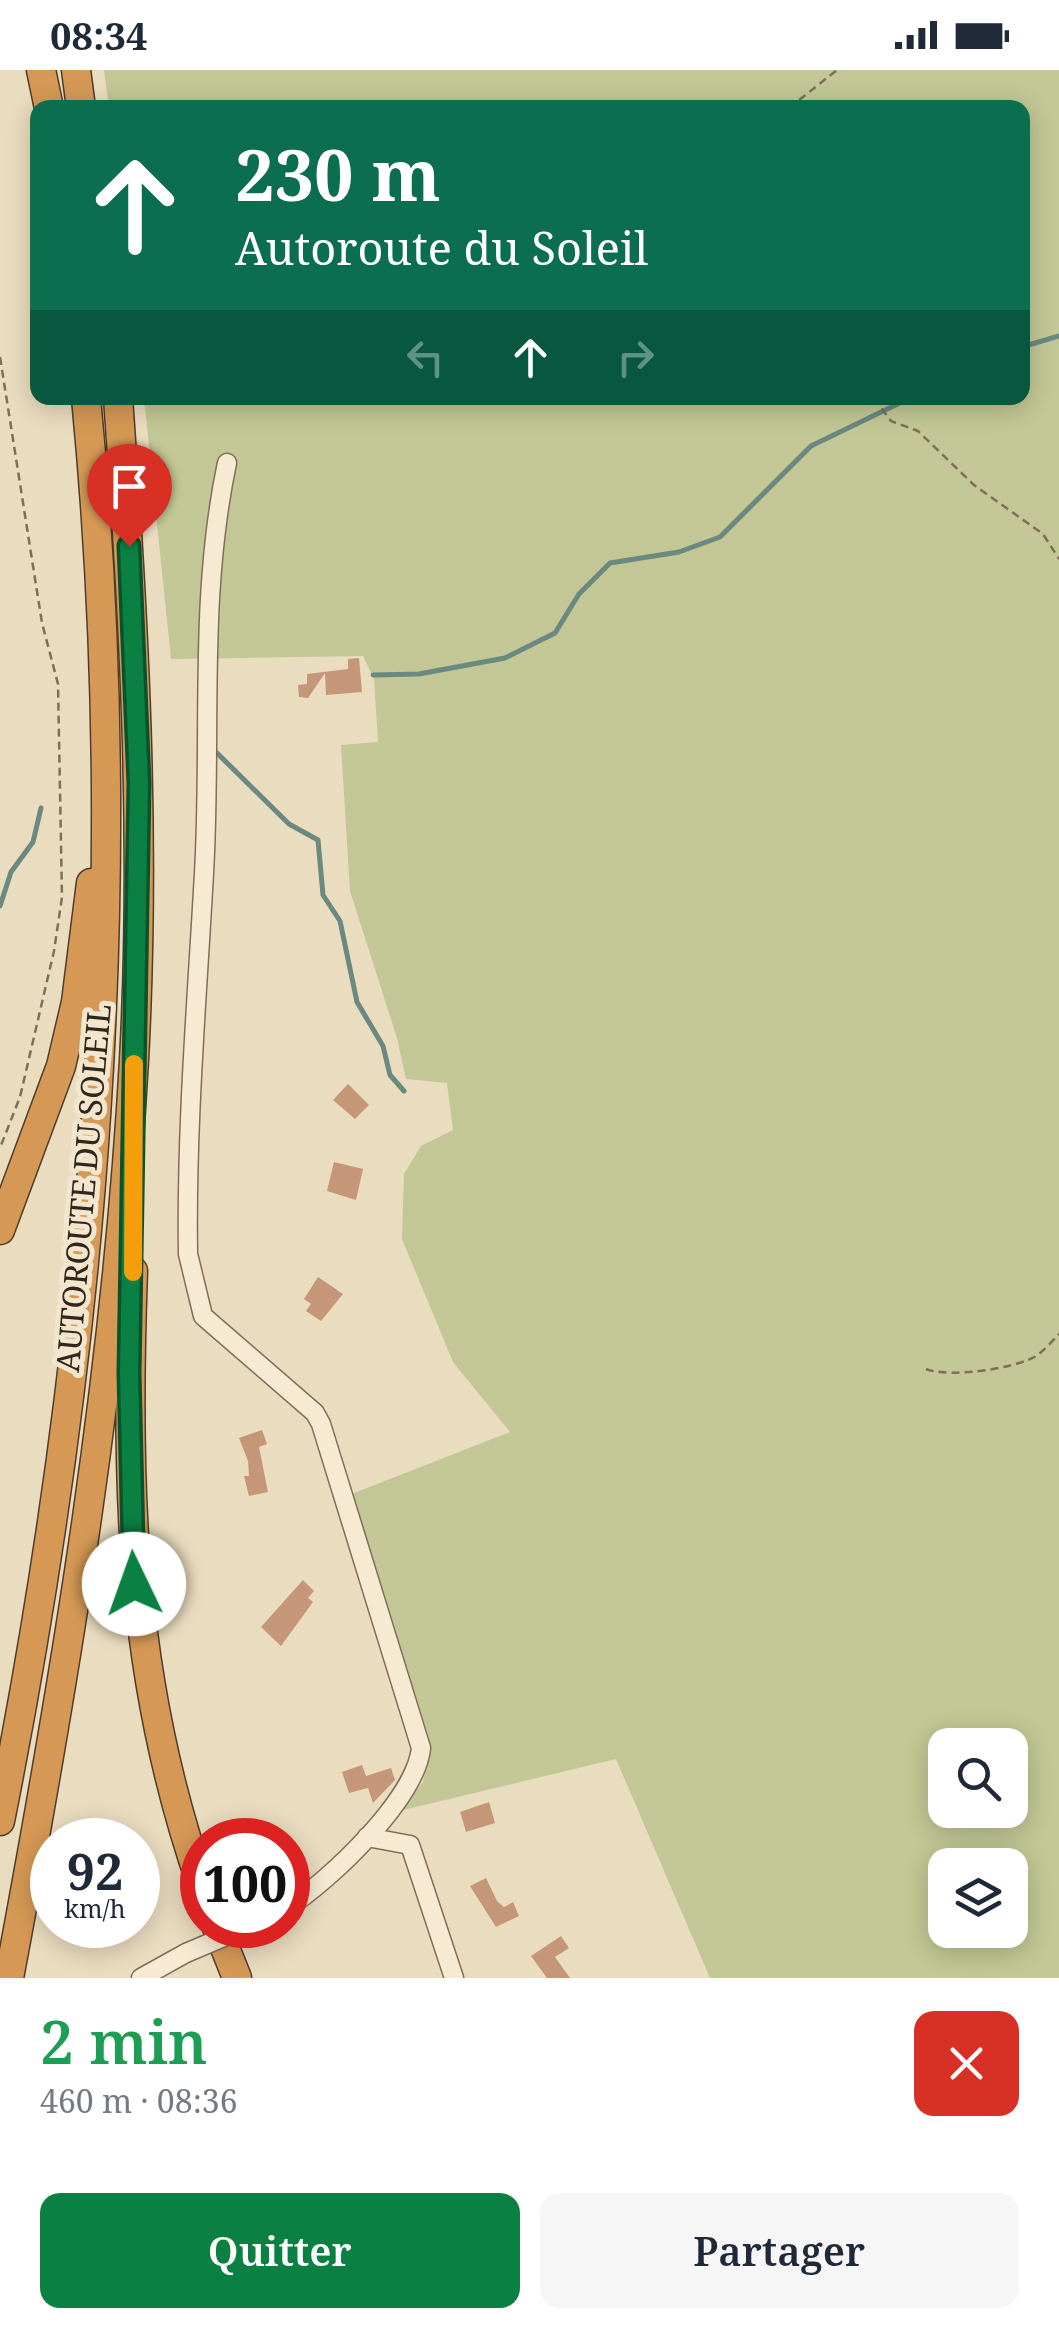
<!DOCTYPE html>
<html lang="fr">
<meta charset="utf-8">
<style>
:root{--surface:#fff;--page:#f6f6f7;--text:#1f2937;--muted:#747a83;--accent:#0b8043}
body{margin:0;font-family:"Noto Serif",serif;background:var(--page);color:var(--text);height:100vh;display:flex;flex-direction:column;font-size:38px;white-space:nowrap}
*{box-sizing:border-box;margin:0}
p{font-size:32px;color:var(--muted)}
.icon{flex:none;width:55px;height:55px;fill:none;stroke:currentColor;stroke-width:2;stroke-linecap:round;stroke-linejoin:round}
.map{position:relative;height:1908px;overflow:hidden}
.panel{display:flex;flex-direction:column;background:var(--surface);flex:1}
.panel>*{flex:none}
.guide{position:absolute;left:30px;top:30px;width:1000px;height:305px;border-radius:20px;box-shadow:0 5px 25px #0003;background:#0b6e4f;color:#fff;overflow:hidden}
.buttons{position:absolute;left:928px;top:1658px;display:grid;gap:20px}
.buttons a{display:grid;place-items:center;width:100px;height:100px;border-radius:20px;background:var(--surface);box-shadow:0 5px 25px #0003;font-size:50px}
.speed{position:absolute;left:30px;top:1748px;display:flex;gap:20px;font-size:50px;font-weight:700;text-align:center}
.speed>*{display:grid;place-content:center;width:130px;height:130px;border-radius:50%;background:var(--surface);box-shadow:0 5px 25px #0003;line-height:1}
.speed small{font-size:25px;font-weight:400}
.speed .limit{border:15px solid #d22;background:#fff;color:#111}
.pin{position:absolute;display:grid;place-items:center;width:85px;height:85px;color:#fff;margin:-102px -42px;border-radius:50% 50% 50% 0;rotate:-45deg;box-shadow:0 0 10px #0007}
.pin .icon{rotate:45deg}
.me{position:absolute;width:110px;margin:-55px;rotate:357deg;stroke-linejoin:round;filter:drop-shadow(0 0 8px #0008)}
.turn{display:flex;align-items:center;gap:35px;height:210px;padding:0 40px;font-size:45px}
.turn .icon{width:130px;height:130px;stroke-width:2.5}
.turn b{display:block;font-size:70px;line-height:85px}
.lanes{display:flex;align-items:center;height:95px;padding:0 40px;background:#0003;justify-content:center;gap:50px;direction:ltr}
.lanes .off{opacity:.35}
.round{display:grid;place-items:center;flex:none;width:105px;height:105px;border-radius:20px;background:var(--page)}
.overview{display:flex;align-items:center;justify-content:space-between;height:170px;padding:0 40px}
h1{font-size:60px;font-weight:600;line-height:75px;color:#1e9e55}
.action{display:flex;gap:20px;margin-top:auto;padding:20px 40px}
.action a{flex:1;height:115px;border-radius:20px;background:var(--accent);color:#fff;font-size:40px;font-weight:600;line-height:115px;text-align:center}
.action a+a{background:var(--page);color:var(--text)}
.status{display:flex;justify-content:space-between;align-items:center;height:70px;padding:0 50px;background:var(--surface);direction:ltr}
.status svg{height:28px;fill:currentColor}
.map>svg:first-child{display:block}
</style>
<div class="status"><b>08:34</b><svg viewBox="0 0 49 12"><path d="M0 12V9h3v3zM5 12V6h3v6zM10 12V3h3v9zM15 12V0h3v12zM26 1h20v11H26zM47 4h2v5h-2z"/></svg></div>
<div class="map">
<svg width="1059" height="1908" viewBox="0 0 1059 1908">
<rect width="100%" height="100%" fill="#eadcbf"/>
<!-- green -->
<path fill="#c2c795" fill-rule="evenodd" d="M104 0H1059V1908H710L616 1689 399 1741 423 1712 429 1668 349 1425 510 1362 453 1292 402 1169 404 1104 421 1076 453 1060 447 1013 406 1009 397 968 350 821 341 675 378 672 374 609 363 586 171 589 144 328H1022V38H109ZM945 1675H1010V1740H945ZM945 1795H1010V1860H945Z"/>
<g fill="none" stroke-linecap="round" stroke-linejoin="round">
<!-- stream -->
<g stroke="#6a8981" stroke-width="5">
<path d="M1022 277 1059 266"/>
<path d="M373 605 419 604 505 588 555 563 579 524 610 493 679 482 720 467 811 376 910 328"/>
<path d="M217 683 289 754 318 770 323 825 340 851 357 932 383 976 390 1005 404 1021"/>
<path d="M0 836 11 802 33 772 41 738"/>
</g>
</g>
<!-- building -->
<g fill="#c69678">
<path d="M359 588 362 622 326 625 325 603 308 628 299 627 298 615 307 614V604L348 599V589Z"/>
<path d="M348 1014 369 1035 355 1049 333 1030Z"/>
<path d="M334 1092 363 1099 356 1130 327 1121Z"/>
<path d="M318 1207 343 1224 321 1251 306 1241 311 1234 304 1229Z"/>
<path d="M262 1360 267 1374 259 1377 268 1422 249 1426 244 1406H249L248 1391 239 1368Z"/>
<path d="M303 1510 314 1521 308 1528 313 1532 281 1576 261 1557Z"/>
<path d="M362 1695 366 1706 391 1698 395 1710 373 1733 368 1718 349 1723 342 1702Z"/>
<path d="M489 1732 495 1753 466 1762 460 1742Z"/>
<path d="M486 1808 497 1831 504 1837 513 1832 519 1846 496 1857 470 1816Z"/>
<path d="M561 1866 569 1878 555 1887 570 1908H547L531 1886Z"/>
</g>
<g fill="none" stroke-linecap="round" stroke-linejoin="round">
<defs>
<g id="minor">
<path d="M227 393C198 530 212 665 204 803 197 930 186 1057 188 1184L203 1246 315 1343 321 1354 421 1678C416 1729 329 1811 288 1837"/>
<path d="M367 1767 410 1775 454 1908"/>
<path d="M141 1908 186 1883"/>
</g>
<g id="highway">
<path d="M41 0 49 38"/>
<path d="M76 0 81 38"/>
<path d="M0 1160 61 996 76 932 91 813"/>
<path d="M133 1201C125 1416 130 1611 202 1816"/>
<path d="M0 1751C95 1274 133 813 86 328"/>
<path d="M216 1855 237 1908"/>
<path d="M9 1908C66 1604 117 1299 134 990 146 769 134 548 118 328"/>
</g>
</defs>
<!-- minor casing -->
<use href="#minor" stroke="#816e59" stroke-width="21"/>
<!-- highway casing -->
<use href="#highway" stroke="#4f3c2d" stroke-width="31"/>
<!-- path -->
<g stroke="#816e59" stroke-width="2.5" stroke-dasharray="8 5" stroke-linecap="butt">
<path d="M789 38 837 0"/>
<path d="M0 287 42 553 58 614 62 827 54 881 20 1027 0 1078"/>
<path d="M874 328 891 351 918 361 974 415 1043 464 1059 489"/>
<path d="M926 1299C948 1308 1015 1299 1036 1286 1044 1281 1052 1271 1059 1264"/>
</g>
<!-- minor -->
<use href="#minor" stroke="#f6ead2" stroke-width="18"/>
<!-- highway -->
<use href="#highway" stroke="#d59955" stroke-width="28"/>
<defs>
<path id="minor-bridge" d="M186 1883 252 1855"/>
</defs>
<!-- minor-bridge casing -->
<use href="#minor-bridge" stroke="#816e59" stroke-width="21" stroke-linecap="butt"/>
<!-- minor-bridge -->
<use href="#minor-bridge" stroke="#f6ead2" stroke-width="18"/>
</g>
<g fill="none" stroke-linecap="round" stroke-linejoin="round">
<defs>
<path id="route" d="M129 476 139 713 129 1303 134 1514"/>
</defs>
<!-- route casing -->
<use href="#route" stroke="#07532c" stroke-width="25"/>
<!-- route -->
<use href="#route" stroke="#0b8043" stroke-width="18"/>
<!-- slow -->
<path stroke="#f59e0b" stroke-width="18" d="M133 1202 134 994"/>
</g>
<g text-anchor="middle" stroke-width="10" stroke-linejoin="round" paint-order="stroke">
<!-- street labels -->
<g font-size="32" fill="#32261c" stroke="#f2e7ce">
<text transform="translate(84 1118) rotate(-85)" y="11">AUTOROUTE DU SOLEIL</text>
</g>
</g>
</svg>
<div class="buttons">
<a><svg class="icon" aria-label="search" viewBox="0 0 24 24"><circle cx="10" cy="10" r="6"/><path d="M15 15l6 6"/></svg></a>
<a><svg class="icon" aria-label="layers" viewBox="0 0 24 24"><path d="M12 4l9 5-9 5-9-5zM3 14l9 5 9-5"/></svg></a>
</div>
<div class="speed"><div>92<small>km/h</small></div><div class="limit">100</div></div>
<div class="pin" style="left:129px;top:476px;background:#d93025"><svg class="icon" aria-label="arrive" viewBox="0 0 24 24"><path d="M6 21V4h12l-3 4 3 4H6"/></svg></div>
<svg class="me" style="left:134px;top:1514px" viewBox="-20 -20 40 40"><circle r="19" fill="#fff"/><path d="M0-13L10 11 0 6-10 11z" fill="#0b8043"/></svg>
<div class="guide">
<div class="turn"><svg class="icon" aria-label="ahead" viewBox="0 0 24 24"><path d="M12 20V5M6 11l6-6 6 6"/></svg><div><b>230 m</b>Autoroute du Soleil</div></div>
<div class="lanes"><svg class="icon off" aria-label="left" viewBox="0 0 24 24"><path d="M17 20v-9H6M10 6l-5 5 5 5"/></svg><svg class="icon" aria-label="ahead" viewBox="0 0 24 24"><path d="M12 20V5M6 11l6-6 6 6"/></svg><svg class="icon off" aria-label="right" viewBox="0 0 24 24"><path d="M7 20v-9h11M14 6l5 5-5 5"/></svg></div>
</div>
</div>
<section class="panel">
<div class="overview"><div><h1>2 min</h1><p>460 m · 08:36</p></div><a class="round" style="background:#d93025;color:#fff"><svg class="icon" aria-label="close" viewBox="0 0 24 24"><path d="M6 6l12 12M18 6L6 18"/></svg></a></div>
<div class="action"><a>Quitter</a><a>Partager</a></div>
</section>
